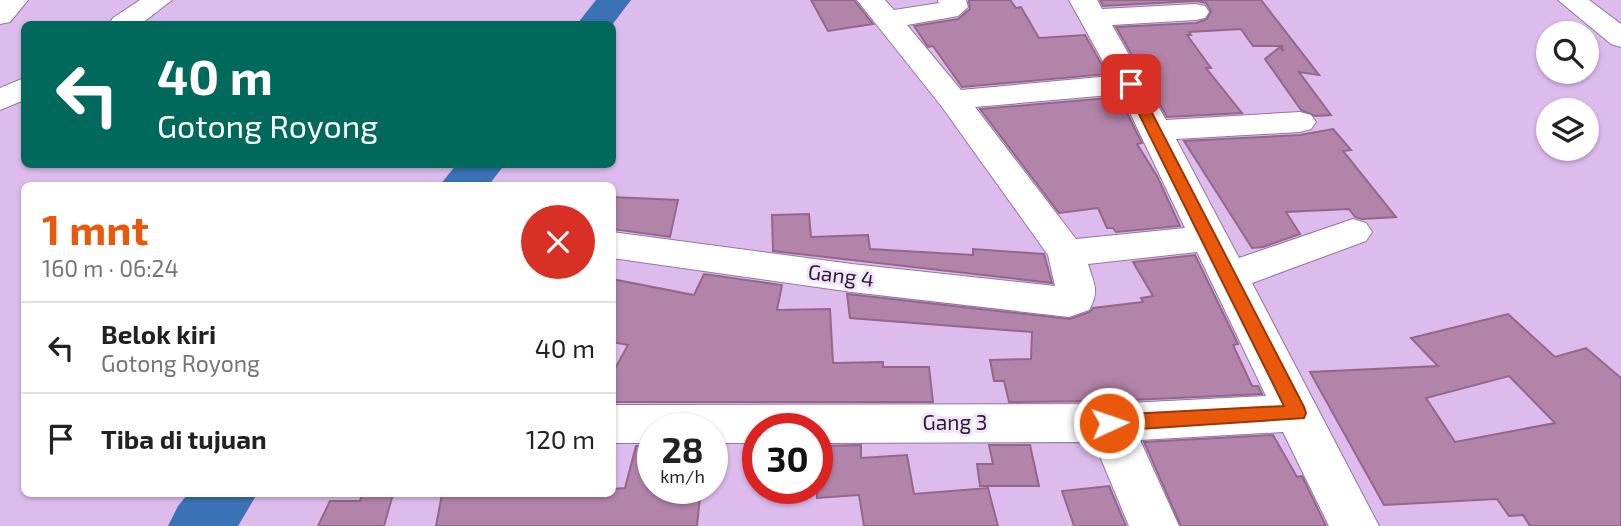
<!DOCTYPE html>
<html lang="id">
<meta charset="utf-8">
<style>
:root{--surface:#fff;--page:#f6f6f6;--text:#222;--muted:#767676;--line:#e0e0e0;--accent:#ea580c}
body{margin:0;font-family:"Exo 2",sans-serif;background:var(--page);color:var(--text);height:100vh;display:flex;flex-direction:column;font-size:26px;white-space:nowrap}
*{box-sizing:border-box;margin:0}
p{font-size:23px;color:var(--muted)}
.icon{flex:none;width:38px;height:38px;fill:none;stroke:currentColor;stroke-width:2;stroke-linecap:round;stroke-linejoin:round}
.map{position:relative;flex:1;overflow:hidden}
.panel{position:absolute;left:21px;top:182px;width:595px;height:315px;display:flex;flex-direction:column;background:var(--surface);border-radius:10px;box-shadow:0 2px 5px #0004}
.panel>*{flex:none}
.hud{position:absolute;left:21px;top:21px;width:595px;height:147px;border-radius:10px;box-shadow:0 2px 5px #0004;background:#00695c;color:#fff;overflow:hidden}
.fabs{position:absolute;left:1536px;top:21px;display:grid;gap:14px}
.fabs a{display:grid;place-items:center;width:63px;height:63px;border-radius:50%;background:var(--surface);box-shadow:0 2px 5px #0004;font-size:35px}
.speed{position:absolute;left:637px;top:413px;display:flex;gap:14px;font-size:35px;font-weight:700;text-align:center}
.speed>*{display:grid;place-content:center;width:91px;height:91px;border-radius:50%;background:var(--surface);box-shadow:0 2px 5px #0004;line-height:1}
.speed small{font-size:18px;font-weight:400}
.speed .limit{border:10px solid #d22;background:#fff;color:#111}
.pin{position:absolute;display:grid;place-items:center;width:60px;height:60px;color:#fff;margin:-30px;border-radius:14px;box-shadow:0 4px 10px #0006}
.me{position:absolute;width:77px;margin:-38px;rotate:87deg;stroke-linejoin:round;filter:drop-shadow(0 0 5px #0008)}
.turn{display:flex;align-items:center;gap:24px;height:147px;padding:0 21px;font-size:32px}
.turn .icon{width:91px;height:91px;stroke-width:2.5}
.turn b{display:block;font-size:49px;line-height:60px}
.round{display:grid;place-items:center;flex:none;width:74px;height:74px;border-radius:37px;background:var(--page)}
.summary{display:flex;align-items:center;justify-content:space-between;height:119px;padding:0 21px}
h1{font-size:42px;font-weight:700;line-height:52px;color:var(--accent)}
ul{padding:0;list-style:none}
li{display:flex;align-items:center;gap:21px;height:91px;padding:0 21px;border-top:2px solid var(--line)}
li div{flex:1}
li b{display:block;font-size:26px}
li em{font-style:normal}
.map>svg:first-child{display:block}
</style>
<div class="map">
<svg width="1621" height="526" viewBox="0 0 1621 526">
<rect width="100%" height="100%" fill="#ddbced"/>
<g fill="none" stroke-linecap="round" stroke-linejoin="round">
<!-- river -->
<g fill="#3a72b5" fill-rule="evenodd">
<path d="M596 0H631L612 25 577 24Z"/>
<path d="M457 164H505L488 186H439Z"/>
<path d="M188 494H257L238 526H168L178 506Z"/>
</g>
</g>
<!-- building -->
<g fill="#b384a9" stroke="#94668a" stroke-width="2" fill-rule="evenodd">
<path d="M811 0H854L873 24 828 31Z"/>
<path d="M969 0H1010L1016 8 1021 7 1039 38 1085 35 1107 74 962 87 933 46 928 47 914 26 958 19 970 9Z"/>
<path d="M1100 0H1261L1319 75 1299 72 1331 115 1315 116 1301 110 1265 59 1280 47 1283 51 1282 46H1253L1241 29 1189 32 1191 35H1187L1211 68H1206L1242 113 1167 117 1116 27 1196 23 1207 19 1211 11 1206 3 1196 1 1103 6Z"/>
<path d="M1119 97 1142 143 1137 144 1157 176 1180 226 1116 232 1113 228H1107L1098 208 1059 213 980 109Z"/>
<path d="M1333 129 1351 150 1343 151 1396 217 1362 219 1355 217 1349 209 1286 212 1300 234 1263 247 1252 248 1184 141 1300 135Z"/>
<path d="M612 197 678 200 670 237 612 229Z"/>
<path d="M809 214 811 237 868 235 870 249 973 255V249L1044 254 1052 283 773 251 772 215Z"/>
<path d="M1195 255 1238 344 1233 345 1252 386H1258L1262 394 1109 401 1009 402 1004 381H994L990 360 1031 359 1032 332 850 318 847 294 1070 319 1090 312 1093 308 1143 302 1141 298 1153 296 1133 262Z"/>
<path d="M704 274 782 285 777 310 830 309 833 363 883 362V367H929L933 402H612V374L628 345 612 342V279L694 295Z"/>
<path d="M1508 314 1555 357 1586 348 1621 378V526H1530L1523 515 1509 516 1497 499 1384 505 1310 372 1438 366 1411 338ZM1509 376 1555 423 1455 442 1426 398Z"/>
<path d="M1273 435 1297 477 1302 476 1326 526H1181L1144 442Z"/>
<path d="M861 445V458L907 455 914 494 988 488 998 526H864L859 495 817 498V446Z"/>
<path d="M989 445H1030L1039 486H980L977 464H993Z"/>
<path d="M636 446H653V488H701L697 526H436L442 494H612V489L625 488Z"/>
<path d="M1109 486 1126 526H1074L1062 491Z"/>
<path d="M362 494H393L384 526H318L330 501H360Z"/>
</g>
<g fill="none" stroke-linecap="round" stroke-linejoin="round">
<defs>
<g id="minor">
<path d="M0 0H28L10 22 0 24Z"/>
<path d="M140 0H172L141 24H109L113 18Z"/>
<path d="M857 0H885L894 10 939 3 938 0H966L968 7 958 16 907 25 961 90 1111 76 1069 0H1097L1102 9 1195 4 1205 6 1209 12 1205 18 1195 20 1112 25 1166 120 1300 112 1311 115 1316 122 1311 129 1300 132 1176 139 1239 258 1353 219 1366 223 1372 232 1366 241 1252 283 1379 526H1329L1283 432 1140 440 1179 526H1129L1094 442 817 443V429H758V443H712V429H653V443H612V405L1109 404 1266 396 1197 252 1088 264C1094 284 1100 291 1089 310L1069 317 852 292 612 258V232L852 264 1055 286 1048 255 942 107ZM1121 94 1185 228 1076 239 975 107Z"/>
<path d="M1558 0H1589L1621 24V47L1611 44Z"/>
<path d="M24 78V100L0 110V88Z"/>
</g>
</defs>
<!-- minor casing -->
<use href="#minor" stroke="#9475a3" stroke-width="2"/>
<!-- minor -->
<use href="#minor" fill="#fff" fill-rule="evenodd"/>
</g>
<!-- route -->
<path fill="#ea580c" stroke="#983908" stroke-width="2" d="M1131 80 1137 84 1304 407 1306 413 1304 418 1109 431 1102 428 1099 423 1102 417 1109 415 1284 406 1124 84Z"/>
<g text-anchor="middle" stroke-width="6" stroke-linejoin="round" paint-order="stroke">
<!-- street labels -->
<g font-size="21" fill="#2b1e31" stroke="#f5e4fd">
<text transform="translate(841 276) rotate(7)" y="7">Gang 4</text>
<text x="955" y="430">Gang 3</text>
</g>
</g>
</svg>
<div class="fabs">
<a><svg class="icon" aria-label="search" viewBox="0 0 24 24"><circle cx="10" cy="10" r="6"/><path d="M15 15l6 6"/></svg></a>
<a><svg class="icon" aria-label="layers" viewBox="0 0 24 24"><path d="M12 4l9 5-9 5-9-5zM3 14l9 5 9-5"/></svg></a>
</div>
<div class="speed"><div>28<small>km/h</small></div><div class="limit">30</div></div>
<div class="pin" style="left:1131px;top:84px;background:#d93025"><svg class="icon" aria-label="arrive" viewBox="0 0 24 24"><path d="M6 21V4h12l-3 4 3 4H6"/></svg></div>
<svg class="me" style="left:1109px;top:423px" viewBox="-20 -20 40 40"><circle r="17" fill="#ea580c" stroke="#fff" stroke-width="3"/><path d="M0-11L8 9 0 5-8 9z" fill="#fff"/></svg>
<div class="hud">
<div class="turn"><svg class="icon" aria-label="left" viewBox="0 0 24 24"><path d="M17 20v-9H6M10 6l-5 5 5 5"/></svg><div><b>40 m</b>Gotong Royong</div></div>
</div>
<section class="panel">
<div class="summary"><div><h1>1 mnt</h1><p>160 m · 06:24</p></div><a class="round" style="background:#d93025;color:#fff"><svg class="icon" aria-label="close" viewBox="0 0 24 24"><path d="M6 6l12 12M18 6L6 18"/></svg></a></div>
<ul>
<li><svg class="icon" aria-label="left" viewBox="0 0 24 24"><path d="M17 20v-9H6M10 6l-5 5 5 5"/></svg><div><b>Belok kiri</b><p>Gotong Royong</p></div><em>40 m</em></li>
<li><svg class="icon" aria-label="arrive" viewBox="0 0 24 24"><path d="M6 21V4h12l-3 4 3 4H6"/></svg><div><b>Tiba di tujuan</b></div><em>120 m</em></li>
</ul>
</section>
</div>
